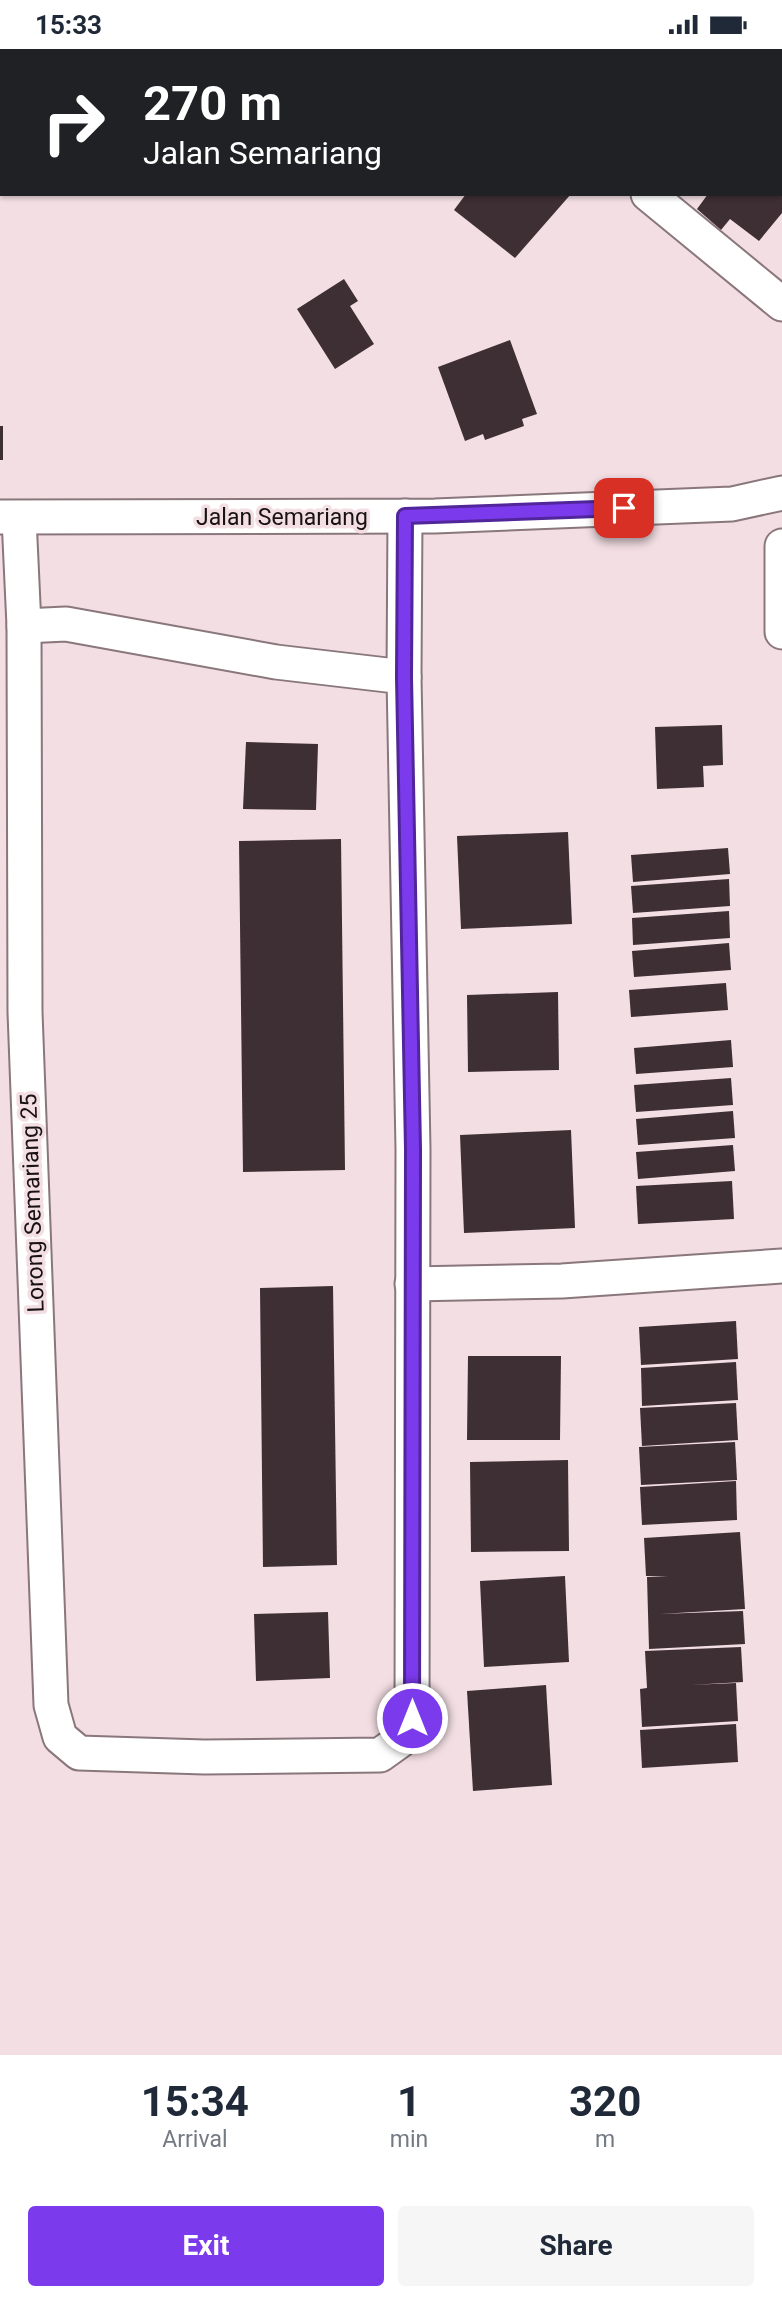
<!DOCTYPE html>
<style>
:root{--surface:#fff;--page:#f6f6f7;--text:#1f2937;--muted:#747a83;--accent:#7c3aed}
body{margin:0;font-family:Roboto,sans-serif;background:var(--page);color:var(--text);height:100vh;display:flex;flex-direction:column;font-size:26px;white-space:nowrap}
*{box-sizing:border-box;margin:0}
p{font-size:23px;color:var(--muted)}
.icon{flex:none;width:38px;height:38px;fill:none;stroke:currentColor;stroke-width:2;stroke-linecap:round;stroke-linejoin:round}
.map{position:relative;height:2006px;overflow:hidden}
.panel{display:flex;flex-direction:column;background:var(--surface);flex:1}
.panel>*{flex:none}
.hud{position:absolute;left:0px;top:0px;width:782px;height:147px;box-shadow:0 2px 5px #0004;background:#202124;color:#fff;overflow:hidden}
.pin{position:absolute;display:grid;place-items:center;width:60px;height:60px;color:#fff;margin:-30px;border-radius:14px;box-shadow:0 4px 10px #0006}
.me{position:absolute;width:77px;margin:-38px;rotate:0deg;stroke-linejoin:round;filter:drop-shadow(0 0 5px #0008)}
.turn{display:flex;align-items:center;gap:24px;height:147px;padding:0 28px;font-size:32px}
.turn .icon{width:91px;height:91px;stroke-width:2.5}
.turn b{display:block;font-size:49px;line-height:60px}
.eta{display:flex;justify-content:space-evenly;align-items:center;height:119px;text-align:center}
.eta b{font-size:42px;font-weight:700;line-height:49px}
.cta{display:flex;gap:14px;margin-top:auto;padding:14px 28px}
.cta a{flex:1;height:80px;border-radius:7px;background:var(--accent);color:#fff;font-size:28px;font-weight:700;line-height:80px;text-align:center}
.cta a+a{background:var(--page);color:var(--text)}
.status{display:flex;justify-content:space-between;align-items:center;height:49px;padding:0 35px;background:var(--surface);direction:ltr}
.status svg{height:19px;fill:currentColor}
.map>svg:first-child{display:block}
</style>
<div class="status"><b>15:33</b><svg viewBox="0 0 49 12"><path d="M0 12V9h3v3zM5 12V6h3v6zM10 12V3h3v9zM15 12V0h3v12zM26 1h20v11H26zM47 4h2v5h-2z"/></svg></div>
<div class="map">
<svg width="782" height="2006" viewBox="0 0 782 2006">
<rect width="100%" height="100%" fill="#f2dee3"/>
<!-- building -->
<g fill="#3e2f34">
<path d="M466 145H571L515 209 454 161Z"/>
<path d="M708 145H782V164L759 192 730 170 721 181 697 160Z"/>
<path d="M344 230 358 252 350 257 374 295 335 320 297 260Z"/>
<path d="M510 291 537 365 522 370 524 377 485 391 483 385 465 392 438 318Z"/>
<rect x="0" y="377" width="3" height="34"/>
<path d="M722 676 723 716 703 717 704 738 657 740 655 678Z"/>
<path d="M246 693 318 695 316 761 243 760Z"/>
<path d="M568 783 572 875 461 880 457 787Z"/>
<path d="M341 790 345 1121 243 1123 239 792Z"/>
<path d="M728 799 730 825 633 833 631 806Z"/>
<path d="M729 830 730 857 633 864 631 837Z"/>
<path d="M729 862 730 889 633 896 632 869Z"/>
<path d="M729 894 731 921 634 928 632 902Z"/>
<path d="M726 934 728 961 631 968 629 941Z"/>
<path d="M558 943 559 1021 468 1023 467 946Z"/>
<path d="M731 991 733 1018 636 1025 634 999Z"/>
<path d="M731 1029 733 1056 636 1063 634 1036Z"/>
<path d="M733 1062 735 1089 638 1096 636 1070Z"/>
<path d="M571 1081 575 1179 464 1184 460 1086Z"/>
<path d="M733 1096 735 1122 638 1130 636 1103Z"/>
<path d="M732 1132 734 1170 638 1175 636 1137Z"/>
<path d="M333 1237 337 1516 263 1518 260 1239Z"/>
<path d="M736 1272 738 1310 641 1316 639 1278Z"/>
<path d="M468 1307H561L560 1391H467Z"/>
<path d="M736 1313 738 1351 642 1357 641 1319Z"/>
<path d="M736 1354 738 1391 642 1397 640 1359Z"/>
<path d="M735 1393 737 1431 641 1436 639 1398Z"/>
<path d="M568 1411 569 1502 471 1503 470 1413Z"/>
<path d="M736 1432 737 1471 642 1476 640 1438Z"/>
<path d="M740 1483 745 1560 660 1565 743 1562 745 1595 649 1600 647 1528 668 1527H646L644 1489Z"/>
<path d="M565 1527 569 1613 484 1618 480 1532Z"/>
<path d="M328 1563 330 1629 256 1632 254 1565Z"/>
<path d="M741 1598 743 1633 690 1636 736 1634 738 1672 642 1678 640 1640 647 1639 645 1602Z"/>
<path d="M546 1636 552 1736 473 1742 467 1642Z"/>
<path d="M736 1675 738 1713 642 1719 640 1681Z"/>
</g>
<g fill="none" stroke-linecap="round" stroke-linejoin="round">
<defs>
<g id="minor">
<path d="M461 0 463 2"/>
<path d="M648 145 782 255"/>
<path d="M0 468 435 467 732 455 782 444"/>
<path d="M19 469 24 577 25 963 51 1656 60 1688 79 1704 204 1708 380 1706 401 1691 412 1669 413 1100 404 628 405 467"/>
<path d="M782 497V583"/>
<path d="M24 577 66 575 276 613 404 628"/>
<path d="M412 1235 562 1232 782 1217"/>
</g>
</defs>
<!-- minor casing -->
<use href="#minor" stroke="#89777c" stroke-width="37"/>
<!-- minor -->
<use href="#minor" stroke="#fff" stroke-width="33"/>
</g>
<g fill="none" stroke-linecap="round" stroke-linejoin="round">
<defs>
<path id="route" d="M412 1669 413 1100 404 628 405 467 624 459"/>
</defs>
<!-- route casing -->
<use href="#route" stroke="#51269a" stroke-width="18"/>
<!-- route -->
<use href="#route" stroke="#7c3aed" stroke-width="12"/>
</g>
<g text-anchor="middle" stroke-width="7" stroke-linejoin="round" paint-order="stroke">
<!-- street labels -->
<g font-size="23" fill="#191214" stroke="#f2dee3">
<text x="282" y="476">Jalan Semariang</text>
<text transform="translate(32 1154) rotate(-92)" y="8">Lorong Semariang 25</text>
</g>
</g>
</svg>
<div class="pin" style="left:624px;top:459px;background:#d93025"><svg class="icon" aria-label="arrive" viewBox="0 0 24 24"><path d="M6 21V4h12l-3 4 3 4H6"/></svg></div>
<svg class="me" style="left:412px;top:1669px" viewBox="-20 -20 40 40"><circle r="17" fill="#7c3aed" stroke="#fff" stroke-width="3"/><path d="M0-11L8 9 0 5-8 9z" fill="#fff"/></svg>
<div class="hud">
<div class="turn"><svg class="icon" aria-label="right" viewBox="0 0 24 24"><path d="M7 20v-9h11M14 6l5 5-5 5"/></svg><div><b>270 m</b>Jalan Semariang</div></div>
</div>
</div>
<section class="panel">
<div class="eta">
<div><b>15:34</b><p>Arrival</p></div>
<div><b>1</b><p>min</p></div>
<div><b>320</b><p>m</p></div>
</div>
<div class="cta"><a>Exit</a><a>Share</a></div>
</section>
